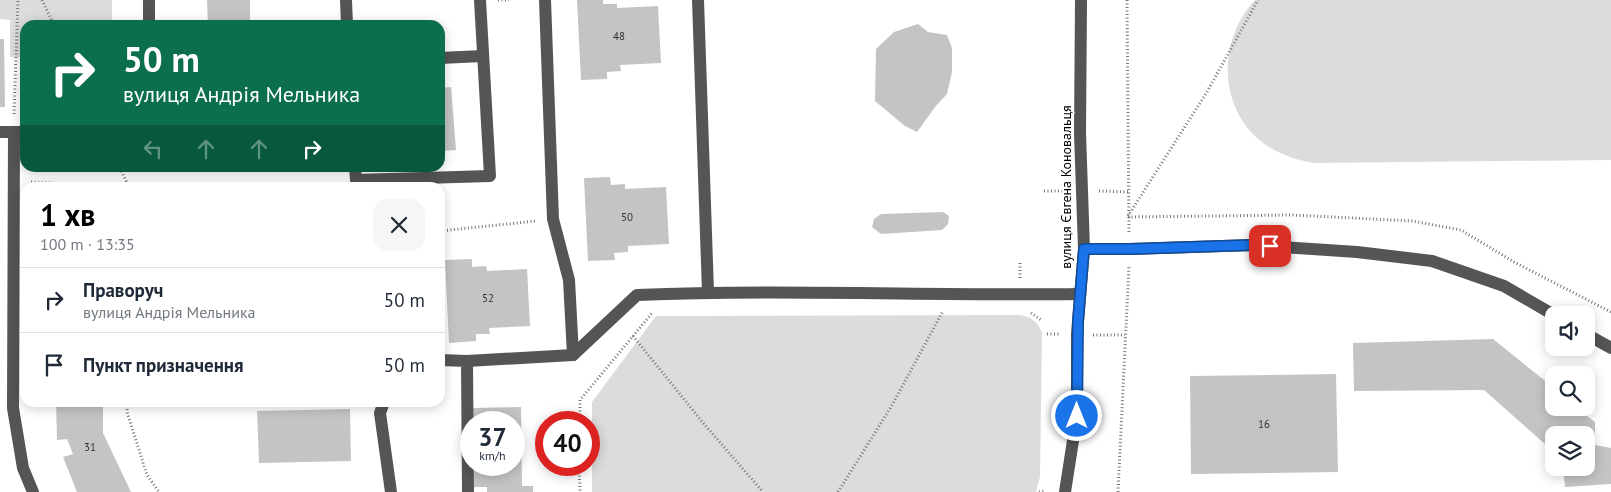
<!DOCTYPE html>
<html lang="uk">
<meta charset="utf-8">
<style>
:root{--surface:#fff;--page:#f6f6f7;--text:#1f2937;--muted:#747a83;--line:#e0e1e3;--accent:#000}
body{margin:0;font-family:"PT Sans",sans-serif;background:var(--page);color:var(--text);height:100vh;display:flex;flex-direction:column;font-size:19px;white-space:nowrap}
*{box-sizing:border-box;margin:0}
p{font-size:16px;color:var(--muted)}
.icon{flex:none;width:28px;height:28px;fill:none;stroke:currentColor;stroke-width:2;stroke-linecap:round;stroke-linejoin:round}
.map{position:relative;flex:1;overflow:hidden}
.sheet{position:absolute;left:20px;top:182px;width:425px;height:225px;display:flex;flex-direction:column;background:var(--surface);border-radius:15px;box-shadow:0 2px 12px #0003}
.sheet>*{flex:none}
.guide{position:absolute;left:20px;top:20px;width:425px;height:152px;border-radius:15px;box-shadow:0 2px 12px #0003;background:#0b6e4f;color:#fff;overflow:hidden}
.tools{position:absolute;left:1545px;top:306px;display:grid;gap:10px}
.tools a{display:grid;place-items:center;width:50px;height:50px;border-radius:10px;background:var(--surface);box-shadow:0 2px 12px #0003;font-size:25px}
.speed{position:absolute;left:460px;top:411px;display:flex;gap:10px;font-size:25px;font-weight:700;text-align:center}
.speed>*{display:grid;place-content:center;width:65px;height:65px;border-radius:50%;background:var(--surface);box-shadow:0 2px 12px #0003;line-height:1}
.speed small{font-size:12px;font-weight:400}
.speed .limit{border:8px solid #d22;background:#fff;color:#111}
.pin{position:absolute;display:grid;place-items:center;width:42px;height:42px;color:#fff;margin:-21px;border-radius:10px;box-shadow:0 2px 8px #0006}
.me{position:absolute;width:55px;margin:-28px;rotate:0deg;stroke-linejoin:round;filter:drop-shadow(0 0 4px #0008)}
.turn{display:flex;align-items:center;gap:18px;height:105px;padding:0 20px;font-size:22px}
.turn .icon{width:65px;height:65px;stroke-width:2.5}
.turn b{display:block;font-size:35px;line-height:42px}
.lanes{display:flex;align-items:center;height:48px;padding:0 20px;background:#0003;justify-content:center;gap:25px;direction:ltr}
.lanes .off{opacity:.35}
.round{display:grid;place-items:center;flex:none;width:52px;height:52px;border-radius:15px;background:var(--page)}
.head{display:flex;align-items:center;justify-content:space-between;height:85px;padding:0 20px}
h1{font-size:30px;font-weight:700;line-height:38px;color:var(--accent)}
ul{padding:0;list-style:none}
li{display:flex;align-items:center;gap:15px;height:65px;padding:0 20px;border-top:1px solid var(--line)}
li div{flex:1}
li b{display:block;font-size:19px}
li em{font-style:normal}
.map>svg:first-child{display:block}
</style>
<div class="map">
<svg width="1611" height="492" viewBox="0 0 1611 492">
<rect width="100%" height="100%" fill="#fff"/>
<!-- green -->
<g fill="#dcdcdc">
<path d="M0 0H112V25H25V57H10V20L0 19Z"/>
<path d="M1255 0H1611V160L1313 163C1296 160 1281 155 1266 145 1218 112 1216 41 1255 0Z"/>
<path d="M1020 315C1033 318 1037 321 1042 333L1040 477 1036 492H592V402L656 316Z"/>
</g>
<!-- building -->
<g fill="#c4c4c4">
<path d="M207 0H250V25H208Z"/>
<path d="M577 0H603V4H617V8L658 6 661 63 620 65 621 71 607 72V79L581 80Z"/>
<path d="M918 24 928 32 947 35 952 48V72L947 94 935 107 917 132 905 126 875 101 876 49 894 32Z"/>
<path d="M0 39H4L5 107H0Z"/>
<path d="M451 87 456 150 440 151V88Z"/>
<path d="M610 177 611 185 625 184V189L666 187 669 244 628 246V252L614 253 615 260 588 261 584 178Z"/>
<path d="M943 212 949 216 948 224 942 230 881 234 872 227 874 219 881 214Z"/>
<path d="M472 259V267L486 266 487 271 527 269 530 326 489 328 490 334H476V341L449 343 445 260Z"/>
<path d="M1493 339 1554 388V408H1577L1595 422V445L1611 448V484L1565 487 1563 468H1586V435H1554V452L1484 390 1354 391 1353 343Z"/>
<path d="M1336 374 1338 472 1191 474 1190 376Z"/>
<path d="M56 402H103V433L131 492H77L63 457 73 454 67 439 57 440Z"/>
<path d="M521 407 522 486H533V492H487V487H474V465H514V422H473V408Z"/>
<path d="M350 409 351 461 259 463 257 411Z"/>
</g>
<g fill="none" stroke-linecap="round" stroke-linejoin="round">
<!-- path -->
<g stroke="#777" stroke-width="3" stroke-dasharray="1 2.5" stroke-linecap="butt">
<path d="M42 0 54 25"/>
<path d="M498 0H509"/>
<path d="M1127 0 1129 232"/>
<path d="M14 114 18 0"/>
<path d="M120 168 129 187"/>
<path d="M31 182 133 188"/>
<path d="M1044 191H1066"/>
<path d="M1099 191 1128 192"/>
<path d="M1128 216 1207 92 1258 0"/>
<path d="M1128 217 1293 215 1412 221 1461 230 1514 262 1611 312"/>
<path d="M440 231 536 221"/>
<path d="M1020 278V262"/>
<path d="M1031 313 1041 320"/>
<path d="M1047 334H1059"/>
<path d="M1093 335H1125"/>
<path d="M633 336 704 424 763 492"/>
<path d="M127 402V412L147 475 159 492"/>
<path d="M580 422V400L653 312"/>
<path d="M579 465 580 492"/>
<path d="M838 492 891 407 943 311"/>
<path d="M1039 492 1044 491"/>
<path d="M1118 492 1129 266"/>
</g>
<!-- minor -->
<g stroke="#555" stroke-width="12">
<path d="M149 0V25"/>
<path d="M346 0 347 25"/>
<path d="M545 0 553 219 569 280 573 355"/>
<path d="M698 0 708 292"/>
<path d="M440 58 483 56"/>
<path d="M0 132H25"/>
<path d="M14 132 13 408 23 468 33 492"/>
<path d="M355 168 356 180 490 176 480 0"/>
<path d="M1084 249H1130L1253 245 1357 252 1432 261 1504 286 1554 315"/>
<path d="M1586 334 1611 348"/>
<path d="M440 360 467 361 468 492"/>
<path d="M467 361 573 355 637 295C784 289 932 296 1079 294"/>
<path d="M384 402 380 413 391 492"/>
<path d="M1065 492 1077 415V334L1084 249 1080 133 1081 0"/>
</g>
</g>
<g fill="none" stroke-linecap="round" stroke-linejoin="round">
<defs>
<path id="route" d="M1077 416 1078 321 1084 249H1130L1253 245 1270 246"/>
</defs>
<!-- route casing -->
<use href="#route" stroke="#114b97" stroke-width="12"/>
<!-- route -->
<use href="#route" stroke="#1a73e8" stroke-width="9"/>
</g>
<g text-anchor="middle" stroke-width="4" stroke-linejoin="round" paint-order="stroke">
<!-- number labels -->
<g font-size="11" fill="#313131">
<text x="619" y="40">48</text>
<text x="627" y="221">50</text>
<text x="488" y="302">52</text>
<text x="1264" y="428">16</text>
<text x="90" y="451">31</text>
</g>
<!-- street labels -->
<g font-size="14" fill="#000" stroke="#fff">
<text transform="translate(1066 187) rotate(-90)" y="5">вулиця Євгена Коновальця</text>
</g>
</g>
</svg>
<div class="tools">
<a><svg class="icon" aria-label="sound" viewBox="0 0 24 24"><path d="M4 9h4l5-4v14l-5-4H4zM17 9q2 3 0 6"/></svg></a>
<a><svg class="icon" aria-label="search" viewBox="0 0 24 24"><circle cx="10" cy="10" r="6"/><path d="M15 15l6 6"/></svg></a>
<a><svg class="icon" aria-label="layers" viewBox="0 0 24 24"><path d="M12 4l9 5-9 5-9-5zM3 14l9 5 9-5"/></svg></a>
</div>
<div class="speed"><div>37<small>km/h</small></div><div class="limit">40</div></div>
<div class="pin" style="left:1270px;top:246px;background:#d93025"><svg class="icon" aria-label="arrive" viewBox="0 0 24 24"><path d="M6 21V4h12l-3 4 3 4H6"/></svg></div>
<svg class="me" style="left:1077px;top:416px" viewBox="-20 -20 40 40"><circle r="17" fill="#1a73e8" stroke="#fff" stroke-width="3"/><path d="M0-11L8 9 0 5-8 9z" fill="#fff"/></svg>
<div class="guide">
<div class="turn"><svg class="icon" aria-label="right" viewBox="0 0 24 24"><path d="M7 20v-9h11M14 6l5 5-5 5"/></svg><div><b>50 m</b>вулиця Андрія Мельника</div></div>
<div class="lanes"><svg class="icon off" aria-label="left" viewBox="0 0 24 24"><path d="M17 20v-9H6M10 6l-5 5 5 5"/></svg><svg class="icon off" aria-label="ahead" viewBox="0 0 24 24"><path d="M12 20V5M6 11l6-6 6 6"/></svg><svg class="icon off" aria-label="ahead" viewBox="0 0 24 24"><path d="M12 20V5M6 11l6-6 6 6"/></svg><svg class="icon" aria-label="right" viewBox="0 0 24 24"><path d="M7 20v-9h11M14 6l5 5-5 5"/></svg></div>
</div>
<section class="sheet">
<div class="head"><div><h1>1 хв</h1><p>100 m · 13:35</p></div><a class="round"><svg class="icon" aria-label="close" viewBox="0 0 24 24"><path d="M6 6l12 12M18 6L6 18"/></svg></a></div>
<ul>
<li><svg class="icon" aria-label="right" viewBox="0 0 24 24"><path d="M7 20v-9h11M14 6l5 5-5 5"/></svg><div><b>Праворуч</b><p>вулиця Андрія Мельника</p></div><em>50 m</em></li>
<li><svg class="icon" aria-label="arrive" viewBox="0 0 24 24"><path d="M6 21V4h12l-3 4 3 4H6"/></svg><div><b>Пункт призначення</b></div><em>50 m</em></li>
</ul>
</section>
</div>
